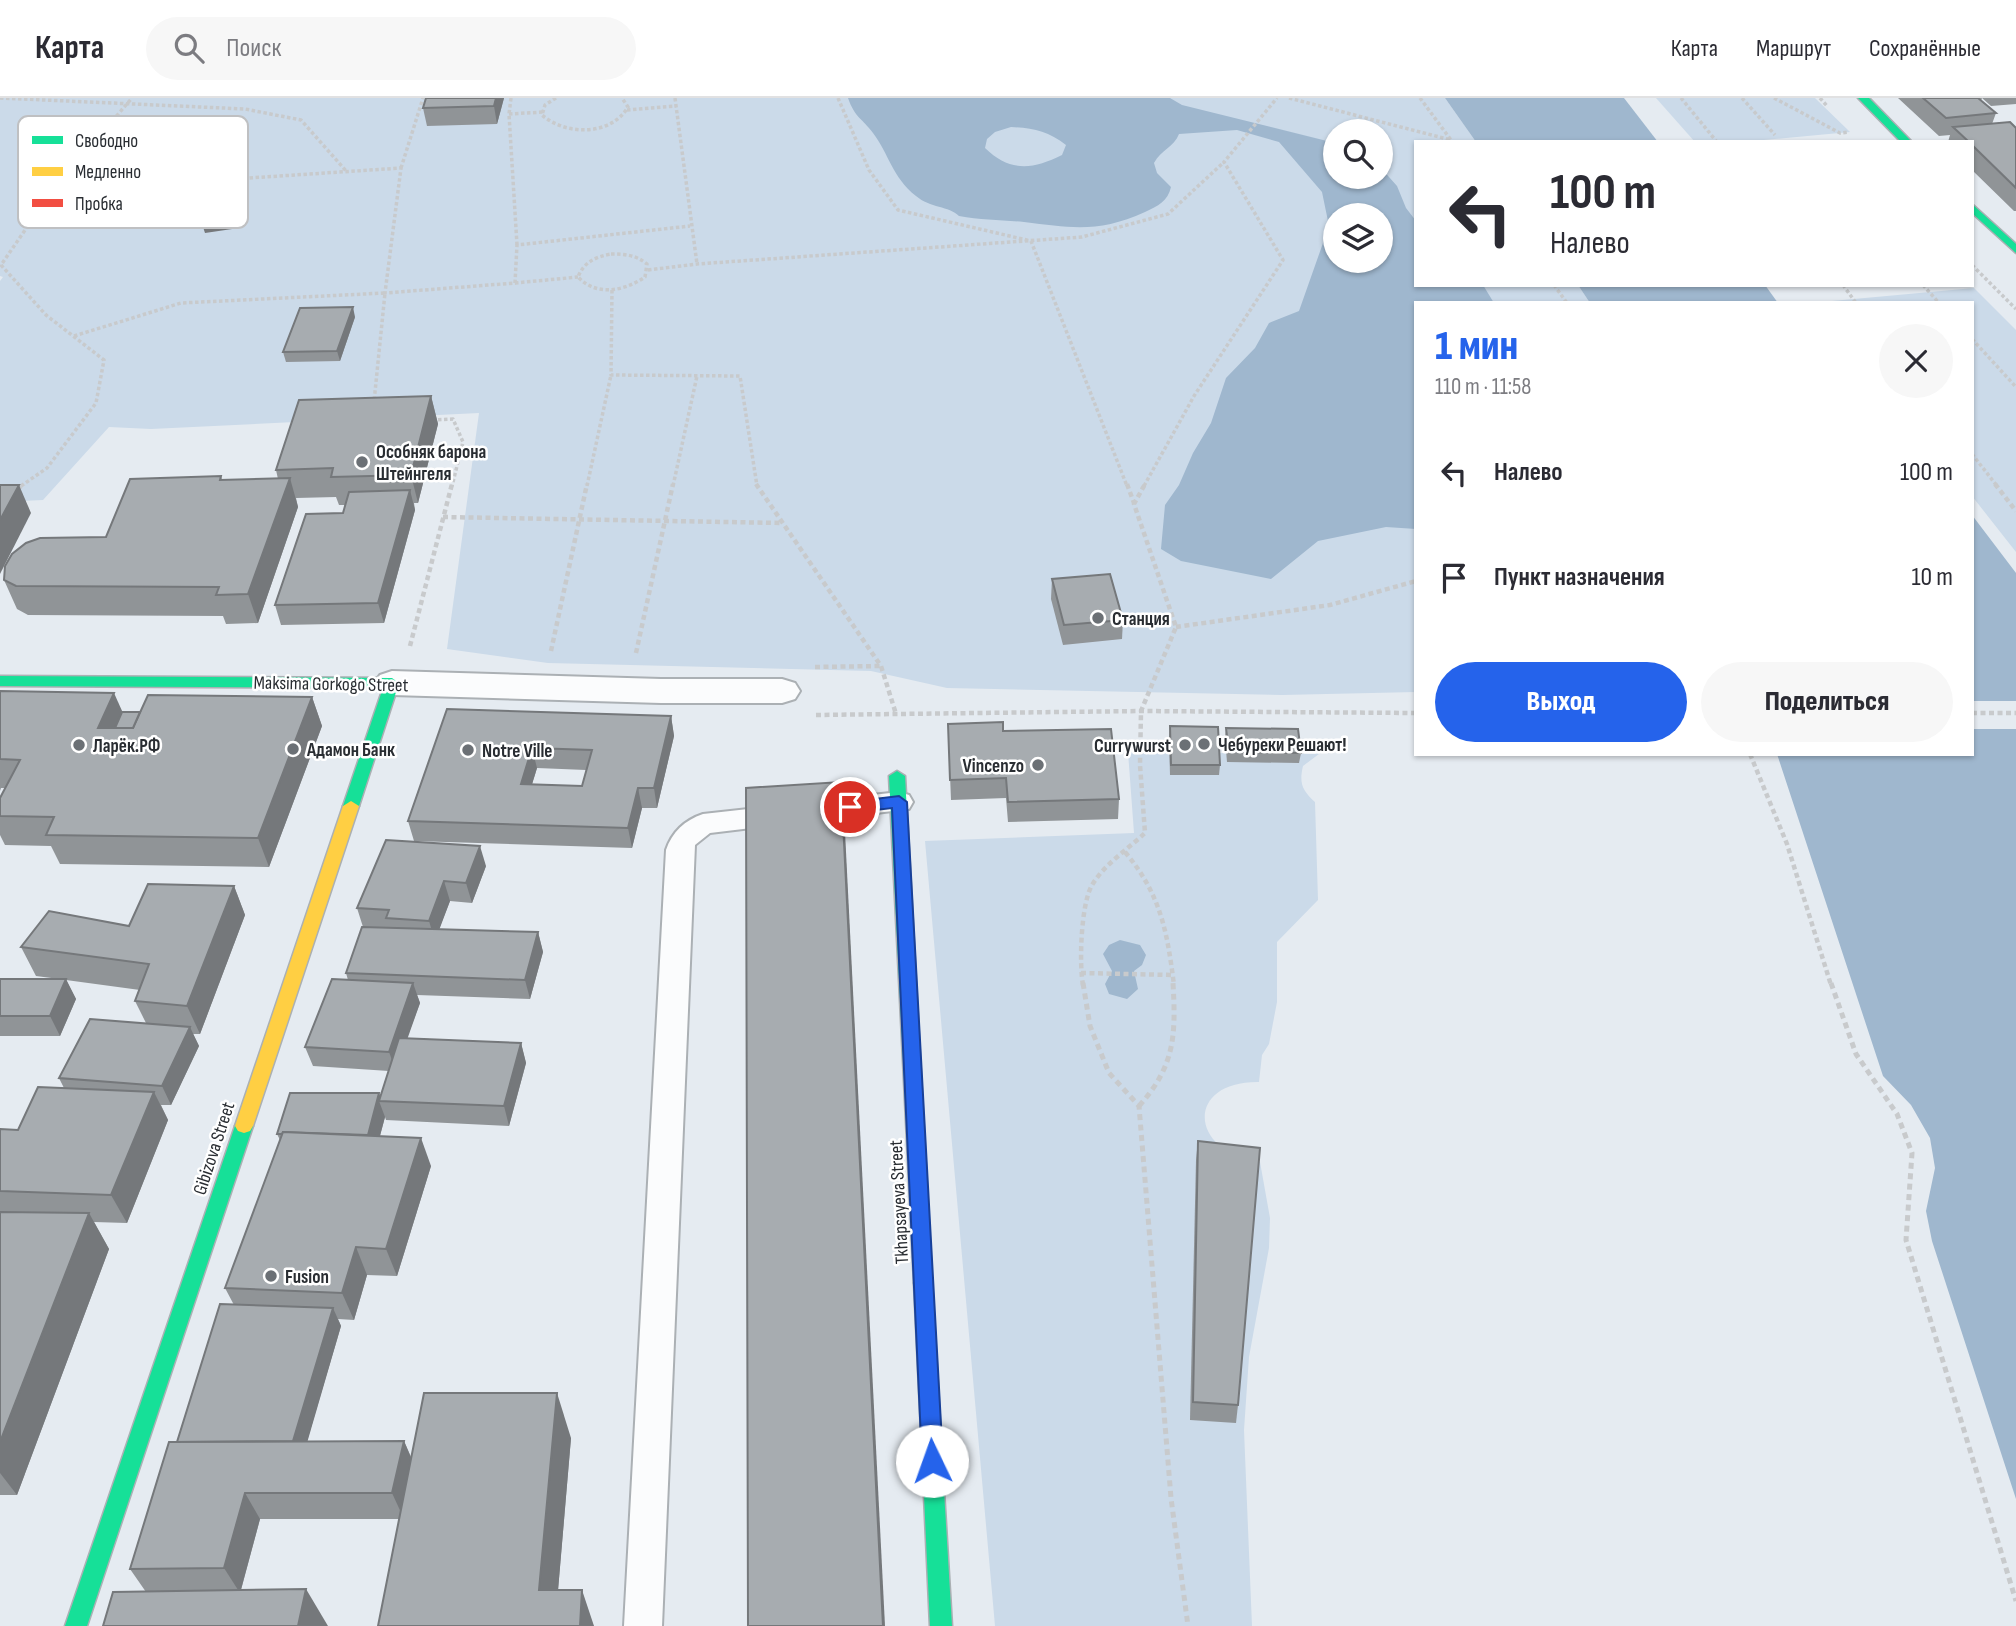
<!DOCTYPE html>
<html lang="ru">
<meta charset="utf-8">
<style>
:root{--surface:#fff;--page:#f7f7f7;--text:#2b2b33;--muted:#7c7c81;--line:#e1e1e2;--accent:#2563eb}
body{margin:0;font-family:"Sofia Sans Condensed",sans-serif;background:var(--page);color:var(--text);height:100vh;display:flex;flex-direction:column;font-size:26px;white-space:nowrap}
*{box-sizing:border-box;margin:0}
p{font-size:23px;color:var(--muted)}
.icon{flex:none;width:38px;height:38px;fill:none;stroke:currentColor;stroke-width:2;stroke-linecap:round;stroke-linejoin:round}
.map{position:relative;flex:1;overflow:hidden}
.details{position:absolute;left:1414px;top:203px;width:560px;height:455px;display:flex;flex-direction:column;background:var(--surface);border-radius:0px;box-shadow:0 2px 5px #0004}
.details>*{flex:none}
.banner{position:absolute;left:1414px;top:42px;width:560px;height:147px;border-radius:0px;box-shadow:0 2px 5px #0004;background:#fff;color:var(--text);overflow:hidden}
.tools{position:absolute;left:1323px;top:21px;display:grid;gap:14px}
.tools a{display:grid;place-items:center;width:70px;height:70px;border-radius:50%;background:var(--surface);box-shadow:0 2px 5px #0004;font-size:35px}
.pin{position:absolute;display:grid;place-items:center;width:60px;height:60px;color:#fff;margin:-30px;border:4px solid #fff;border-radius:50%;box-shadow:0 2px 7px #0007}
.me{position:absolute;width:77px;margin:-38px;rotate:357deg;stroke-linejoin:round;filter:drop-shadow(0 0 5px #0008)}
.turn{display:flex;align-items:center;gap:24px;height:147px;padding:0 21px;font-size:32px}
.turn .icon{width:91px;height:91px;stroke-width:2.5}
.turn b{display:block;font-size:49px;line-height:60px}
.round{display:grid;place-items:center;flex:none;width:74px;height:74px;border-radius:37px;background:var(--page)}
.summary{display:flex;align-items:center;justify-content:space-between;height:119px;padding:0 21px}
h1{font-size:42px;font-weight:800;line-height:52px;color:var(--accent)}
.button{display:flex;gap:14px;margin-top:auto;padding:14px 21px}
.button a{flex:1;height:80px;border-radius:42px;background:var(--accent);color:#fff;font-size:28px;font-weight:800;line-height:80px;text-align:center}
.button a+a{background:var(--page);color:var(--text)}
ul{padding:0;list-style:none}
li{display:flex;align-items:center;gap:21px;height:105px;padding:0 21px}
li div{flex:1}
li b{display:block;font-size:26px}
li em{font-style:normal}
header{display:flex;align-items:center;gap:42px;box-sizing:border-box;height:98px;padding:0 35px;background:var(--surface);border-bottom:2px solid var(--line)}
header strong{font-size:33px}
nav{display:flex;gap:38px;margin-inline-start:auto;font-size:24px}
.search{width:490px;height:63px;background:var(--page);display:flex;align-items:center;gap:18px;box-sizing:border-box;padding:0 24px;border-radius:38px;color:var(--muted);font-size:26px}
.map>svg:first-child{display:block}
</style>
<header>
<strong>Карта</strong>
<div class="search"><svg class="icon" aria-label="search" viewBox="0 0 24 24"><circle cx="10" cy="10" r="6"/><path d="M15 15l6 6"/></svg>Поиск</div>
<nav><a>Карта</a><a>Маршрут</a><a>Сохранённые</a></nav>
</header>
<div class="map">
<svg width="2016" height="1528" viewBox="0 0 2016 1528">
<rect width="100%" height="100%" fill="#e5ebf1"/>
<!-- green -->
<g fill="#cbdae9" fill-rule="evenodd">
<path d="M0 0H1445L1476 44H1416V187H1578L1590 205H1416V594L1282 597 947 590 871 573 548 565 447 551 479 315 151 331 109 329 43 402 0 404V183L3 179 0 178ZM1335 33H1381V79H1335ZM1335 117H1381V163H1335Z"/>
<path d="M1656 0H1815L1850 34 1742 44H1695Z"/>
<path d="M1974 190 2016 232V454L1972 398V205L1821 204Z"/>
<path d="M1128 654 1319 656 1303 668C1299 685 1302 692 1315 704L1318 802 1277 844V904L1269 946 1262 957 1259 984C1184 983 1189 1055 1260 1064L1270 1120 1269 1150 1249 1259 1244 1332 1252 1528H995L925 743 1134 735Z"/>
</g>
<!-- water -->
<g fill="#9fb7ce" fill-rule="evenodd">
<path d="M848 0H1170L1182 7 1335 45V79H1381V70L1397 88 1406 110 1416 123V187H1483L1494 205H1416V431L1386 429 1318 443 1271 481 1181 463 1161 451 1165 407 1179 387 1193 355 1211 325 1226 280 1255 250 1269 225 1299 213 1329 128 1322 94 1279 44 1237 32 1179 36C1174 49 1161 52 1154 65L1157 75 1171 89C1168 103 1158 108 1145 114 1099 135 1072 130 1024 124 1002 122 981 122 959 118 949 108 930 110 916 98 892 79 889 56 873 35 862 20 855 20 848 0ZM1011 29C1033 30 1048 33 1066 47L1062 57C1032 72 1010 74 985 50L987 41 995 34ZM1335 117H1381V163H1335Z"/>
<path d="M1445 0H1624L1658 44H1476Z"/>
<path d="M1578 187H1765L1778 205H1590Z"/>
<path d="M1972 417 2016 475V1401L1932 1143 1926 1113 1935 1070 1930 1040 1911 1007 1883 978 1777 656H1972Z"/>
<path d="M1120 842 1140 847 1146 857 1142 867 1134 873 1138 891 1127 901 1109 896 1105 886 1112 873 1103 856 1109 847Z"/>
</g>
<!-- pier -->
<rect fill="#e5ebf1" x="1972" y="603" width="44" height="28"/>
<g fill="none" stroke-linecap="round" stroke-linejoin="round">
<defs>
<path id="lane" d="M899 694 909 697 913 704 909 711 710 735 695 747 662 1528H624L666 752C672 734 685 722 703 716Z"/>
<path id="street" d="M392 573 661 581H782L795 585 800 593 795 601 782 605H661L392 597 380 593 374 585 380 577Z"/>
<g id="fast">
<path d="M1858 0H1869L1912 44H1901Z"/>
<path d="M1972 106 2016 146V155L1972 115Z"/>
<path d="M0 578 392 580 399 585 359 708 351 713 343 708 383 590 0 588Z"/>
<path d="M897 673 905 678 932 1185 930 1191 923 1193 916 1191 914 1185 889 678Z"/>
<path d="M244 1021 250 1023 253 1028 87 1528H65L235 1028 238 1023Z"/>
<path d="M933 1367 940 1369 943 1376 952 1528H930L923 1376 926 1369Z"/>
</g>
<path id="slow" d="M351 703 359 708 253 1028 250 1033 244 1035 238 1033 235 1028 343 708Z"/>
<path id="jam" d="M923 1177 930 1179 932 1185 943 1376 940 1383 933 1385 926 1383 923 1376 914 1185 916 1179Z"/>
</defs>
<!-- lane casing -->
<use href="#lane" stroke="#abb0b4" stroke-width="4"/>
<!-- street casing -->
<use href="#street" stroke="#abb0b4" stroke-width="4"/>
<!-- fast casing -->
<use href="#fast" stroke="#abb0b4" stroke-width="3"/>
<!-- slow casing -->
<use href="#slow" stroke="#abb0b4" stroke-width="3"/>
<!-- jam casing -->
<use href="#jam" stroke="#abb0b4" stroke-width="3"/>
<!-- path-far2 -->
<g stroke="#c8cacc" stroke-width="3.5" stroke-dasharray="3.5 2.5" stroke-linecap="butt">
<path d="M0 0 245 11 301 22 347 74"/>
<path d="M511 0 509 16 517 147"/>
<path d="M556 0 545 7 542 17C566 38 611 38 628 9L622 0"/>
<path d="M675 0 697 166"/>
<path d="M838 0 869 72 898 112 1031 143 1127 388"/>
<path d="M1289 0 1451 42"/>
<path d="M1420 0 1451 42"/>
<path d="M1681 0 1717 44"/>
<path d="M1742 0 1775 37"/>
<path d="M1774 0 1840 35 1849 34"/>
<path d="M1820 0 1828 9"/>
<path d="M627 12 676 8"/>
<path d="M509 16 544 14"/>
<path d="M401 70 423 0"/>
<path d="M52 93 401 70 385 195 515 185 517 147 690 128"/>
<path d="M611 156C625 156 636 157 647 166L645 179C624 193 597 199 578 179 584 164 595 159 611 156Z"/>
<path d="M1972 167 2016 211"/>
<path d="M648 172 697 166 1082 139 1168 116 1224 64"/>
<path d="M515 185 578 179"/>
<path d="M1554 187 1567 205"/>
<path d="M1843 187 1856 205"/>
<path d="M1923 187 1939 205"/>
<path d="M612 192 611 277 740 278 757 388"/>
<path d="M74 238 181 205 385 195 374 304"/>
<path d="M1972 241 2016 289"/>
<path d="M432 322 453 321 463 344 452 388"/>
<path d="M1972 356 1997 388"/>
<path d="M21 388 47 370 96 305 104 262 46 217 1 167 52 93 132 0"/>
<path d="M587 388 611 277"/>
<path d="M673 388 697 278"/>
<path d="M1144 388 1194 298 1283 162 1224 64 1277 0"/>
</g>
<!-- path-far1 -->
<g stroke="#c8cacc" stroke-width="4.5" stroke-dasharray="5 3.5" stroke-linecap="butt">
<path d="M756 386 881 568 896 616"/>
<path d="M1127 386 1134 405"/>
<path d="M1995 386 2016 413"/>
<path d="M17 391 24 386"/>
<path d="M443 419 782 425"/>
<path d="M1176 529 1330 507 1416 483"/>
<path d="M410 548 452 386"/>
<path d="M551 553 587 386"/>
<path d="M636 555 673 386"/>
<path d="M815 569 881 568"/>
<path d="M1972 615H2016"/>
<path d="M816 617 1141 613 1416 615"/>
<path d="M1750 656 1787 746 1831 887"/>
<path d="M1125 754C1161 797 1167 833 1174 887"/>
<path d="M1081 875 1174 877"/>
<path d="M1083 887C1079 865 1081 809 1091 789 1102 768 1128 751 1145 735L1140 667 1141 613 1176 529 1134 406 1145 386"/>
</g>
<!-- path -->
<g stroke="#c8cacc" stroke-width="5" stroke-dasharray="6 4.5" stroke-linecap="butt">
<path d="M1083 885 1090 928 1109 975 1139 1008 1171 1400 1188 1528"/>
<path d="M1831 885 1856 956 1897 1016 1912 1055 1906 1142 2016 1503"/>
<path d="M1139 1008C1175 968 1176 937 1173 885"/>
</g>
<!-- lane -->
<use href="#lane" fill="#fbfcfd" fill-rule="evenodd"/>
<!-- street -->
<use href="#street" fill="#fbfcfd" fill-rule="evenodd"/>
<!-- fast -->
<use href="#fast" fill="#16e098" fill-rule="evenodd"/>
<!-- slow -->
<use href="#slow" fill="#ffcf43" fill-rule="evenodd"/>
<!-- jam -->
<use href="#jam" fill="#f24e42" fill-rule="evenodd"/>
</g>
<!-- wall -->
<g fill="#909497" fill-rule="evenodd">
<path d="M426 0H504L497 26 427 28 423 10Z"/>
<path d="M1898 0H2016V6L1991 8 1982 0 1981 3 1996 15 1992 26 2016 30V113H2014L1972 72V44H1948L1950 37 1939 38Z"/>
<path d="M355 219 340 263 286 264 283 254Z"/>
<path d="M431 298 438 326 418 405H414L415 412 384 525 281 527 275 507 343 415 345 407H339L336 399 296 400 298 409 258 525 226 526 223 518 28 517 17 511 4 482 106 439 221 378 222 382 278 381 276 372Z"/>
<path d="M1052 481 1123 522 1122 541 1063 547 1051 501Z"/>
<path d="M0 593 122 614H140L312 599 322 628 269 769 60 766 51 748 5 747 0 737V700L5 690H1L0 693Z"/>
<path d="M447 611 671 618 674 638 657 710H642L632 750 414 743 408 723ZM537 670 586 672 582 688 532 686Z"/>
<path d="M948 626 1003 633 1119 701 1118 721 1008 724 1006 700 951 702Z"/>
<path d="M1170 628 1220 667 1219 677H1170L1169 638Z"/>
<path d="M1226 630 1301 655 1299 665 1227 664 1225 640Z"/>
<path d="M486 768 472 805 450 803 439 831 538 834 543 854 530 901 417 897 420 905 407 940 521 945 526 965 509 1028 386 1022 385 1019 380 1038 431 1068 397 1178 367 1177 354 1222 338 1221 341 1228 307 1343H404L411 1359 571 1340 558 1492 594 1528 399 1421H260L241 1492 146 1494 130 1471 177 1344 234 1207 225 1190 280 1042 277 1036 380 998 389 973 313 968 305 949 348 882 346 875 363 829 357 810Z"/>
<path d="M234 788 245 817 200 936H193L199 948 171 1007H161L168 1022 127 1125 94 1124 109 1151 17 1397H0V1031L18 1032 64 990 59 980 146 925 135 903 140 892 66 882 76 901 60 938H0V881H59L36 878 21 849 129 828Z"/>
<path d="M1198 1043 1238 1307 1236 1325 1190 1322 1196 1062Z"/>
</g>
<!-- shaded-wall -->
<g fill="#75787b">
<path d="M496 0H504L497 26 494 8Z"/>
<path d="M234 93 236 103 239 130 205 135 202 126Z"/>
<path d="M353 209 355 219 340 263 337 253Z"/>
<path d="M431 298 438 326 418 405 411 377Z"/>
<path d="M290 380 298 409 258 525 248 496Z"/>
<path d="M19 387 31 415 0 476V422Z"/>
<path d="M410 392 415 412 384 525 378 505Z"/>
<path d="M114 595 127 624 115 649 98 630Z"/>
<path d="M312 599 322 628 269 769 258 740Z"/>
<path d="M671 618 674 638 657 710 654 690Z"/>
<path d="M532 650 537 670 526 706 521 686Z"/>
<path d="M841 684 845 734 885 1528H883Z"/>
<path d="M638 690 642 710 632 750 628 730Z"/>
<path d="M480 748 486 768 472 805 466 785Z"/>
<path d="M444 783 450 803 435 843 429 823Z"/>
<path d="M234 788 245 817 200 936 187 908Z"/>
<path d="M538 834 543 854 530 901 525 882Z"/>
<path d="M66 881 76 901 60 938 50 918Z"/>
<path d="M413 885 420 905 396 973 389 954Z"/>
<path d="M190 929 199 948 171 1007 162 988Z"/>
<path d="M521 945 526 965 509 1028 504 1008Z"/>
<path d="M154 994 168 1022 127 1125 111 1097Z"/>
<path d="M379 995 382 1003H379L385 1019 375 1056 368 1037Z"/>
<path d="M421 1040 431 1068 397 1178 386 1151Z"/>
<path d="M89 1115 109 1151 17 1397 0 1375V1344Z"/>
<path d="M356 1149 367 1177 354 1222 342 1195Z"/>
<path d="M333 1210 341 1228 300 1369 290 1351Z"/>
<path d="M557 1295 571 1340 555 1528 539 1492Z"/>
<path d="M404 1343 415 1369 404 1421 392 1395Z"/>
<path d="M245 1395 260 1421 240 1495 224 1470Z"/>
<path d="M306 1491 328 1528H298Z"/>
<path d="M582 1492 594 1528H580Z"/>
</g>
<!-- building -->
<g fill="#a7acb0" stroke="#75787b" stroke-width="2" fill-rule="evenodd">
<path d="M426 0H496L494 8 423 10Z"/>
<path d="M1923 0H1978L1996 15 1946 20Z"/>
<path d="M2010 24 2016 30V90L1972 47V44H1969L1953 29Z"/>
<path d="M353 209 337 253 283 254 300 210Z"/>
<path d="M431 298 411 377 331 379 333 370 276 372 299 302Z"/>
<path d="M221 378 220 382 290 380 248 496 216 497 219 489 16 488 4 482 5 468 12 456 26 445 40 440 106 439 130 381Z"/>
<path d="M0 387H19L0 422Z"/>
<path d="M410 392 378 505 275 507 306 416 343 415 349 394Z"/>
<path d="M1110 476 1123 522 1064 527 1052 481Z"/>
<path d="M0 593 114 595 98 630H133L148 597 312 599 258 740 46 737 54 719 0 718V700L20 662 0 661Z"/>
<path d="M447 611 671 618 654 690H638L628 730 408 723ZM532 650 592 652 582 688 521 686Z"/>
<path d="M122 614H140L133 630H115Z"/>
<path d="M1003 624V633L1111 631 1119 701 1008 704 1006 680 950 682 948 626Z"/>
<path d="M1170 628 1218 629 1220 667H1171Z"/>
<path d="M1226 630 1298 631 1301 655 1229 654Z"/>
<path d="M841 684 883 1528H748L746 690Z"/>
<path d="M386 742 480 748 466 785 444 783 429 823 386 820 389 812 357 810Z"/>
<path d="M148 786 234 788 187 908 135 903 149 866 21 849 49 813 129 828Z"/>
<path d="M362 829 538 834 525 882 346 875Z"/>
<path d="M0 881H66L50 918H0Z"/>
<path d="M332 881 413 885 389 954 305 949Z"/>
<path d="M90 921 190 929 162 988 59 980Z"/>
<path d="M399 940 521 945 504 1008 379 1003Z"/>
<path d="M38 989 154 994 111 1097 0 1093V1031L18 1032Z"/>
<path d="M290 995H379L368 1037 283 1034 282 1036H277Z"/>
<path d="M283 1034 421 1040 386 1151 356 1149 342 1195 225 1190Z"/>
<path d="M1198 1043 1260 1050 1238 1307 1193 1304Z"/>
<path d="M0 1114 89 1115 0 1344Z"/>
<path d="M220 1206 333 1210 293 1343 177 1344Z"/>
<path d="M424 1295H557L539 1492H582L580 1528H378Z"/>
<path d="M404 1343 392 1395H245L224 1470 130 1471 169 1344Z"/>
<path d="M306 1491 298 1528H103L113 1494Z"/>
</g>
<!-- route -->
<path fill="#2563eb" stroke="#184099" stroke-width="2" d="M899 698 907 704 943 1363 940 1370 932 1373 925 1370 922 1363 892 710 850 715 842 709 850 704Z"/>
<!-- markers -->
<g fill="#6b7075" stroke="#fff" stroke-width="2.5">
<circle cx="362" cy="364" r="7"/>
<circle cx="1098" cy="520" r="7"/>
<circle cx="1204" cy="646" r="7"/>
<circle cx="79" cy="647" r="7"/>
<circle cx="1185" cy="647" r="7"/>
<circle cx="293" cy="651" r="7"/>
<circle cx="468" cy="652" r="7"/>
<circle cx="1038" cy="667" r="7"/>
<circle cx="271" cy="1178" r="7"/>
</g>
<g text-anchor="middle" stroke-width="5" stroke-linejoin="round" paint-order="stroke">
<!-- poi labels -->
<g font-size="19" font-weight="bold" fill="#292d32" stroke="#fff" text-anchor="start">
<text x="376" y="360">Особняк барона<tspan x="376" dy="22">Штейнгеля</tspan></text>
<text x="1112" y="527">Станция</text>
<text x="1218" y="653">Чебуреки Решают!</text>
<text x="93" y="654">Ларёк.РФ</text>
<text x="1171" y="654" text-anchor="end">Currywurst</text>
<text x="307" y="658">Адамон Банк</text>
<text x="482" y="659">Notre Ville</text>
<text x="1024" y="674" text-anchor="end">Vincenzo</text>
<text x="285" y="1185">Fusion</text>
</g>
<!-- street labels -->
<g font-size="19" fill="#292d32" stroke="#fff">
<text transform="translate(331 585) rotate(1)" y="7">Maksima Gorkogo Street</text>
<text transform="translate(213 1050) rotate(-72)" y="7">Gibizova Street</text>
<text transform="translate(898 1104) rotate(-93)" y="7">Tkhapsayeva Street</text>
</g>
</g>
<!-- legend -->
<rect x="18" y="18" width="230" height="112" rx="10" fill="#fff" stroke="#bfc0c2" stroke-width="2"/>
<rect x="32" y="38" width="31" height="8" fill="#16e098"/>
<rect x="32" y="69" width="31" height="9" fill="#ffcf43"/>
<rect x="32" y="101" width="31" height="8" fill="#f24e42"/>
<g font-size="19" fill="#292d32">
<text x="75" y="49">Свободно</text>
<text x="75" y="80">Медленно</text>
<text x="75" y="112">Пробка</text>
</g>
</svg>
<div class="tools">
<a><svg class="icon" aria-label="search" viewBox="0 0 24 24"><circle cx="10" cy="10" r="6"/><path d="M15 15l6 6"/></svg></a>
<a><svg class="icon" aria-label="layers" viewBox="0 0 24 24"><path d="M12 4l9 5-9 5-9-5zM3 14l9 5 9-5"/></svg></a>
</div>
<div class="pin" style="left:850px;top:709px;background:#d93025"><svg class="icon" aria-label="arrive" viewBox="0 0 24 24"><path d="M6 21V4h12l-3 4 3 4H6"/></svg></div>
<svg class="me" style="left:932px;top:1363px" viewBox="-20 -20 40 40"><circle r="19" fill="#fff"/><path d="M0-13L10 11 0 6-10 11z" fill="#2563eb"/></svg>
<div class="banner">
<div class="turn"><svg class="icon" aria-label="left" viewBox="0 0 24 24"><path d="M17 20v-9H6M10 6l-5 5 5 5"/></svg><div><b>100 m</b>Налево</div></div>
</div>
<section class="details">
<div class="summary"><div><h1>1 мин</h1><p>110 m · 11:58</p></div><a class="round"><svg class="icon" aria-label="close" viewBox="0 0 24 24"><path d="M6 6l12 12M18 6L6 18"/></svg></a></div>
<ul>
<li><svg class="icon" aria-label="left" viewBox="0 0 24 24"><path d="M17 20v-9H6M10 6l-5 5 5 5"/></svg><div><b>Налево</b></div><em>100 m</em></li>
<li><svg class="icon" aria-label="arrive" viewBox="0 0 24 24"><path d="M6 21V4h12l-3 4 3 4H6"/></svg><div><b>Пункт назначения</b></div><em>10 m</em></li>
</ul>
<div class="button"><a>Выход</a><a>Поделиться</a></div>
</section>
</div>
